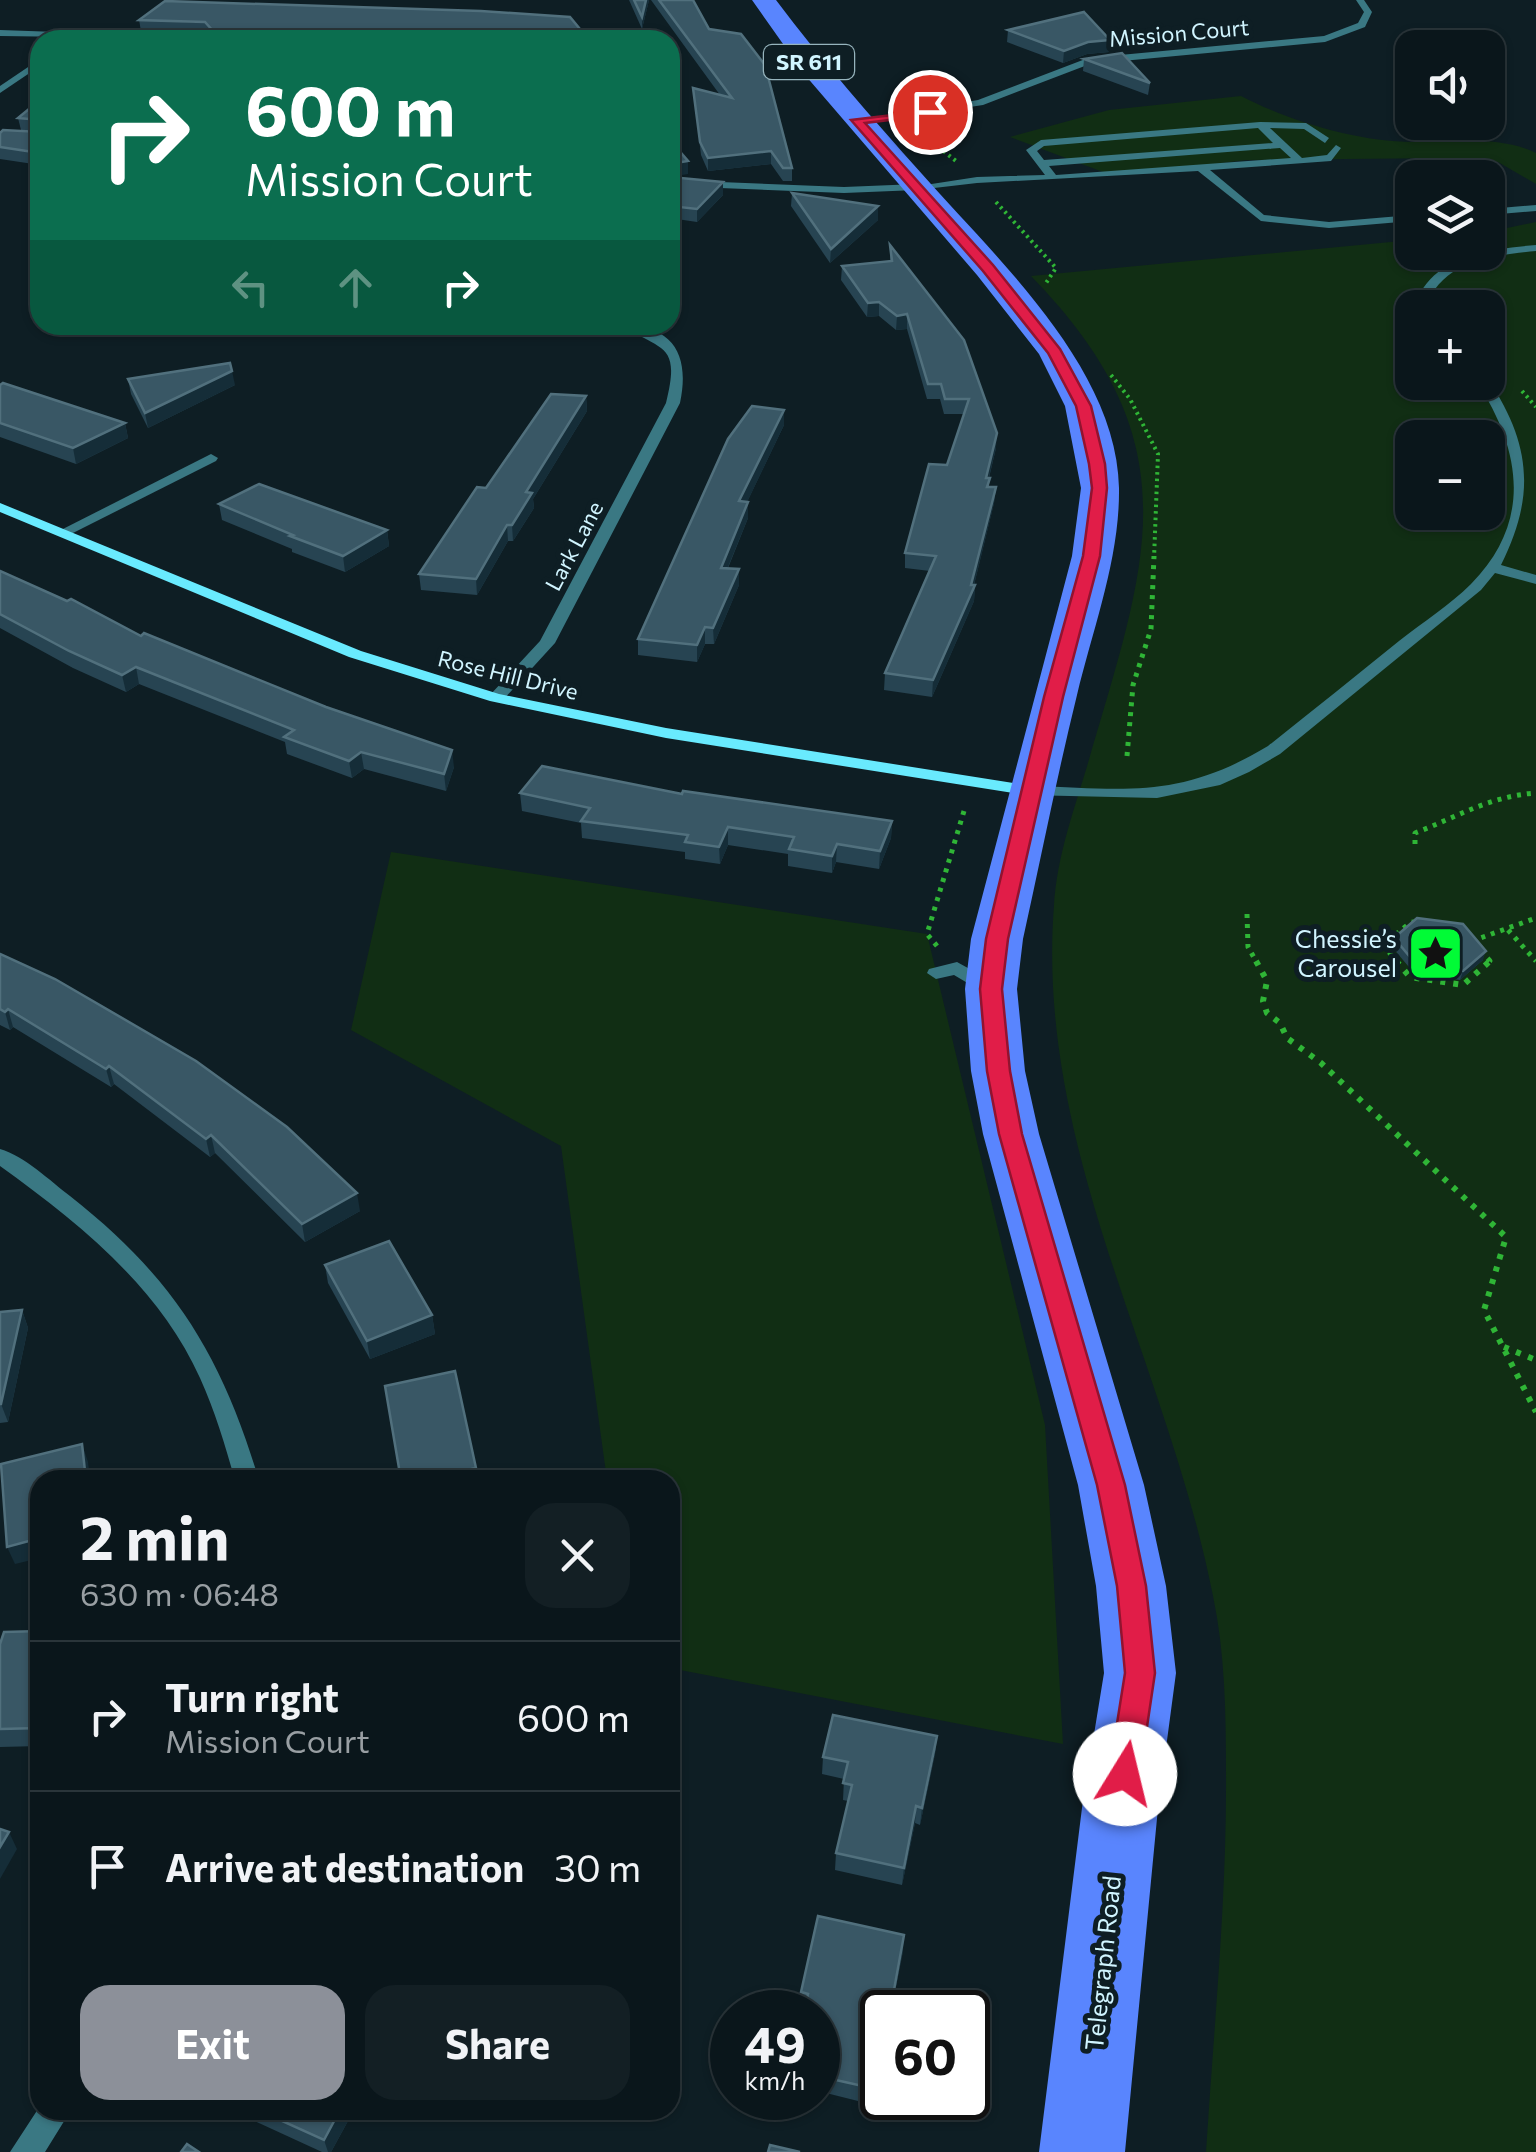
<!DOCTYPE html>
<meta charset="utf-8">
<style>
:root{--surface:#0a161b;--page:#131f24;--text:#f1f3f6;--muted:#999fa3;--line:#2a353a;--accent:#8c9099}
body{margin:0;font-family:Commissioner,sans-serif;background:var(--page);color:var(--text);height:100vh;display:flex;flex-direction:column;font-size:38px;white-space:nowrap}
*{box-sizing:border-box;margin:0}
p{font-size:32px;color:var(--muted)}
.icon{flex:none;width:55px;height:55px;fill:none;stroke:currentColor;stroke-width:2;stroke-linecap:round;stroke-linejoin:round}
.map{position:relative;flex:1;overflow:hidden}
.details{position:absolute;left:30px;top:1470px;width:650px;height:650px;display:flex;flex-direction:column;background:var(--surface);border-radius:30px;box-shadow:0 2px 8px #0004,0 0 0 2px var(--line)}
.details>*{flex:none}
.hud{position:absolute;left:30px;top:30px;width:650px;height:305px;border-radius:30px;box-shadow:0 2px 8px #0004,0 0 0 2px var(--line);background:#0b6e4f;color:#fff;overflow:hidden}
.tools{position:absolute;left:1395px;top:30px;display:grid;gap:20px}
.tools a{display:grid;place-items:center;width:110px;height:110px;border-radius:20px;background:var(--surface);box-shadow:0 2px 8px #0004,0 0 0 2px var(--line);font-size:50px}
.speed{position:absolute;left:710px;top:1990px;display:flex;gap:20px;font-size:50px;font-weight:700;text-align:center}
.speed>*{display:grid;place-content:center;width:130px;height:130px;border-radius:50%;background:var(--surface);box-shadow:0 2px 8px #0004,0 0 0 2px var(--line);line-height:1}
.speed small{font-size:25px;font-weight:400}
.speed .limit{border:5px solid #111;border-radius:15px;background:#fff;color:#111}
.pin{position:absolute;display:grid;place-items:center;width:85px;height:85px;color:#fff;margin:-42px;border:5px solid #fff;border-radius:50%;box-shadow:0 2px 10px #0007}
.me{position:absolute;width:110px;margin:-55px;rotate:9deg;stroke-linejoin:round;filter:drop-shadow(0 0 8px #0008)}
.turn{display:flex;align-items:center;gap:35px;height:210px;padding:0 50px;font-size:45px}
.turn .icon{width:130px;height:130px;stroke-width:2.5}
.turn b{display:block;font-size:70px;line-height:85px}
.lanes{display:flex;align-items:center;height:95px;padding:0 50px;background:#0003;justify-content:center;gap:50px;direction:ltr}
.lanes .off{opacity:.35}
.round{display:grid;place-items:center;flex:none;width:105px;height:105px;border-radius:30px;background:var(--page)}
.headline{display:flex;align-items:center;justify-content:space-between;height:170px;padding:0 50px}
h1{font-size:60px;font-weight:700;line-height:75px}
.cta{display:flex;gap:20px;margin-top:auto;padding:20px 50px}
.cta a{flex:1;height:115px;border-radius:30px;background:var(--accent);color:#fff;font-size:40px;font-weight:700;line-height:115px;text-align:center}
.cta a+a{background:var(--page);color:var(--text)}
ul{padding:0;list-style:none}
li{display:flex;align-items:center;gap:30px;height:150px;padding:0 50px;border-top:2px solid var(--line)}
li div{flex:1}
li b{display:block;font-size:38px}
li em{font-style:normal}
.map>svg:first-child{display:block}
</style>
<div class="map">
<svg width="1536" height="2152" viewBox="0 0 1536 2152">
<rect width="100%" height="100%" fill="#0e1e24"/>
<!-- green -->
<g fill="#112e14" fill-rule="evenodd">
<path d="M1241 96C1289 121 1358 142 1413 142 1451 142 1501 135 1536 153V184L1498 162 1449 158 1246 160 1125 175 1103 172 1010 137 1109 110Z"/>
<path d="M1536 222V2152H1206C1214 2025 1227 1898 1226 1771 1226 1713 1225 1653 1213 1596 1167 1363 1035 1149 1054 905 1057 856 1074 810 1088 763 1147 561 1195 444 1031 276L1412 240V252H1488V232ZM1412 308H1488V382H1412ZM1412 438H1488V512H1412Z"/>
<path d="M391 852 927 934 1045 1425 1063 1744 670 1668V1480H607L561 1146 351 1030Z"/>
</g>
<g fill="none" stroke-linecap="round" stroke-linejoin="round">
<!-- path-far2 -->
<g stroke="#2fb536" stroke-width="4" stroke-dasharray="2.5 4" stroke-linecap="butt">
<path d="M923 135 956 161"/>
<path d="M996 202 1056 268 1046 283"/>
<path d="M1111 375 1130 399 1158 454 1154 559"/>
<path d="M1522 391 1536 407"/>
</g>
<!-- path-far1 -->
<g stroke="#2fb536" stroke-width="5" stroke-dasharray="4 6" stroke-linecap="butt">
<path d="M1127 756 1133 685 1151 629 1154 556"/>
<path d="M1415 844V833C1457 817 1490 796 1536 793"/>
<path d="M1247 914 1248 947 1257 963"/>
<path d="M1508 930 1536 961"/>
<path d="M1472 941 1536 918"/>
<path d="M937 946 927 934 964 811"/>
<path d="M1398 963 1383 945 1411 922 1462 929 1490 961 1488 963"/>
</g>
<!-- path -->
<g stroke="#2fb536" stroke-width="6" stroke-dasharray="5 8" stroke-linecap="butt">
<path d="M1256 961 1267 981 1263 1001 1267 1013 1280 1023 1287 1038 1321 1063 1506 1237 1484 1310 1536 1412"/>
<path d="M1396 961 1410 977 1463 985 1490 961"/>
<path d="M1504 1347 1536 1360"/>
</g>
<!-- lane -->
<g fill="#3a7883" fill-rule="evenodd">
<path d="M1260 122 1306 123 1329 138 1325 143 1304 129 1270 128 1302 158 1327 155 1336 145 1341 148 1331 161 1210 170 1264 215 1329 222 1412 215V221L1329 228 1261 221 1198 171 977 183 917 190 912 187 977 177 1045 175 1026 150 1041 140ZM1258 128 1273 143 1044 160 1037 151 1044 146ZM1280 148 1291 158 1056 175 1049 166Z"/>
<path d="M1536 205V211L1488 215V209Z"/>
<path d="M1536 245V251C1494 255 1440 261 1426 308H1414C1430 255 1489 249 1536 245Z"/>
<path d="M1488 379C1531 444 1536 495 1501 565L1536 575V584L1495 573 1481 590 1280 754 1249 772 1220 785 1157 798 1026 795 1023 791 1032 786C1129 789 1180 799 1268 746 1312 711 1356 676 1399 641 1423 622 1450 605 1471 584 1533 521 1521 450 1477 382H1488Z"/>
<path d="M957 962 995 983 998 987 995 991H981L954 975 936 979 927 973 929 969Z"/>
</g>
<!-- street -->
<g fill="#3a7883" fill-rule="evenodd">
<path d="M1356 0H1364L1372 12 1365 27 1325 42 1090 64 983 105 857 124 852 121 978 100 1088 58 1324 36 1358 23 1364 12Z"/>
<path d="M0 30 143 35 148 38 0 36Z"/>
<path d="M40 59V66L0 93V86Z"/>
<path d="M670 180 844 187 917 184 922 187 917 190 844 193 670 186Z"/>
<path d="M622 325C674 325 690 356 680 403L555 643 502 701H490V695L540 641 666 403C681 342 662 352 622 325Z"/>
<path d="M211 454 218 458 216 461 67 536 55 533Z"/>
<path d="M0 1149C25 1156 50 1181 70 1196 174 1278 221 1354 259 1480H235C225 1445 215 1411 200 1378 159 1287 79 1223 0 1166Z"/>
<path d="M40 2106V2110H71L45 2152H10Z"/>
</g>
<!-- secondary -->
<path fill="#69eafe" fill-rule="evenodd" d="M0 503 361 651 499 694 666 728 1032 786 1041 791 1032 796 666 738 490 701 349 657 0 512Z"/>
<!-- primary -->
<path fill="#5985fe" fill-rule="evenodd" d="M752 0H776C822 61 871 117 922 174 996 258 1117 368 1119 488 1120 558 1093 628 1077 695 1057 776 1041 858 1023 939L1017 989 1025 1071 1039 1134 1144 1485 1166 1586 1176 1673 1158 1808 1125 2152H1039L1082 1808 1104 1673 1096 1586 1078 1485 983 1134 971 1071 965 989 971 939 1072 556 1081 488 1065 406 1039 354 977 275 805 75Z"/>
</g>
<!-- wall -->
<g fill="#274452">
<path d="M629 0H649L642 29Z"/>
<path d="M651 0H693L792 168V181H783L771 164 708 171 701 155 693 88 720 95Z"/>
<path d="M139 20 589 40 141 31Z"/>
<path d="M1008 30 1110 40 1109 52 1087 54 1063 63 1007 42Z"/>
<path d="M1084 59 1150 83 1148 95 1083 71Z"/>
<path d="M40 100V165L0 159V133L34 131 21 130 18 118Z"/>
<path d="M670 177 723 195 697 222 670 218Z"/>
<path d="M792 193 878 206V220L830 263 791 206Z"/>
<path d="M890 245 996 448 989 478V487H996L994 503 974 585H975L974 601 932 697 884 690 885 673 930 571 905 568V553L947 465 964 414H944L940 399H927L907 329 896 330 879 316 867 317 841 280 842 266 890 261Z"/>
<path d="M128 379 235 385 148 428 131 394Z"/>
<path d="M0 385 125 423 128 438 76 464 0 437Z"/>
<path d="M586 396 587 411 533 499 534 508 513 541H508L477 595 421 590 419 574 486 488Z"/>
<path d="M784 410V425L747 502 748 518 728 568 739 585 714 644H705L697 662 638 655V639Z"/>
<path d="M219 504 387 530 389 546 345 572 292 552V549L222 520Z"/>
<path d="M0 571 141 636 454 767 446 791 364 769 352 778 287 754 285 742 139 684 126 692 73 668 0 628Z"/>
<path d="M520 793 682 794 892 821 891 838 879 869 836 862 832 873 788 866V854L728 845 720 864 685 859V852L582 838 581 823 522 811Z"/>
<path d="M1394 938 1483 960 1460 980 1414 973 1392 947Z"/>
<path d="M0 954 360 1211 305 1242 215 1153 210 1157 114 1084 111 1087 13 1027 10 1030 0 1025Z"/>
<path d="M325 1265 432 1315 435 1334 370 1359 328 1283Z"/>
<path d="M22 1310 28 1328 8 1422 0 1423V1312Z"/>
<path d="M40 1631V1746L0 1747V1644Z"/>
<path d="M937 1736 935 1754 920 1825 915 1823 902 1885 835 1870 836 1853 848 1801 843 1800 844 1779 822 1774 823 1757Z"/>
<path d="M903 1951 891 2012H882V2037L878 2035 866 2103 818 2091V2012L801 2009V1992Z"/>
<path d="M246 2110H354L331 2152H322L250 2119Z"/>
</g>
<!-- shaded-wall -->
<g fill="#152d38">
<path d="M646 0H649L642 29V17Z"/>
<path d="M1110 40 1109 52 1087 54 1063 63 1064 51 1088 42Z"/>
<path d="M771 151V164L708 171V158Z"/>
<path d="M688 161V174L670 177V164Z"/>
<path d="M723 182V195L697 222V209Z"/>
<path d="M878 206V220L830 263 831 249Z"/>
<path d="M879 302V316L867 317 868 303Z"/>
<path d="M907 314V329L896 330 897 316Z"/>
<path d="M232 371 235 385 148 428 145 413Z"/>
<path d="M586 396 587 411 533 499 534 508 513 541 512 525 526 492Z"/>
<path d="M784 410V425L740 517 739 501Z"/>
<path d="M125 423 128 438 76 464 73 448Z"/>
<path d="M997 433 996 448 985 493 986 478Z"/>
<path d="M996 487 994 503 972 593 975 585 974 601 932 697 933 680 971 585Z"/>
<path d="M748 502V518L721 584V568Z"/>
<path d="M507 525 508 541 477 595 476 579Z"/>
<path d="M387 530 389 546 345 572 343 556Z"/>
<path d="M739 569V585L714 644 713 628Z"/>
<path d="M705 627V644L697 662V645Z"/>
<path d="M136 667 139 684 126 692 122 675Z"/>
<path d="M452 750 454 767 446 791 444 774Z"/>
<path d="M361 752 364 769 352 778 349 761Z"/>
<path d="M892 821 891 838 879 869 880 851Z"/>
<path d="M728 827V845L720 864 719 847Z"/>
<path d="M837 844 836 862 832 873V856Z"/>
<path d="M1486 951 1483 960 1460 980 1463 971Z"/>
<path d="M8 1009 13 1027 10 1030 5 1012Z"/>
<path d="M109 1066 114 1084 111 1087 106 1069Z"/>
<path d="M211 1135 215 1153 210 1157 206 1139Z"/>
<path d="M357 1193 360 1211 305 1242 302 1224Z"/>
<path d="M22 1310 28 1328 8 1422 1 1404Z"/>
<path d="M432 1315 435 1334 370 1359 367 1341Z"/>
<path d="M82 1444 88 1462 90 1480H86Z"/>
<path d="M476 1468 478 1480H423Z"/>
<path d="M40 1538V1558L15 1564 7 1547Z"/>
<path d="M937 1736 935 1754 920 1825 922 1808Z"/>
<path d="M916 1806 915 1823 902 1885 904 1868Z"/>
<path d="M9 1832 17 1849 0 1879V1847Z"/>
<path d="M904 1935 903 1951 891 2012H890Z"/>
<path d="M879 2019 878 2035 866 2103 867 2087Z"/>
<path d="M340 2110H354L331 2152H328L324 2140Z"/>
</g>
<!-- building -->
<g fill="#395765" stroke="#51707d" stroke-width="2.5">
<path d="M634 0H646L642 17Z"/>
<path d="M659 0H693L709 29 741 34 765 65 792 168H783L771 151 708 158 700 142 693 88 732 98Z"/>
<path d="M165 1 481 11 570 17 589 40H111L123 31H213L205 22 139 20Z"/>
<path d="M1084 12 1110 40 1088 42 1064 51 1008 30Z"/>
<path d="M1122 53 1150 83 1084 59Z"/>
<path d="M40 100V120L18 118Z"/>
<path d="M40 127V153L0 147V133L3 130 40 132Z"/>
<path d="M670 140 688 161 670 164Z"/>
<path d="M670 177 723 182 697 209 670 206Z"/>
<path d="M792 193 878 206 831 249Z"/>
<path d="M890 245 964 340 997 433 986 478H990L987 487H996L971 585H975L933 680 885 673 936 556 905 553 929 464 947 465 969 399H945L941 384H928L907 314 897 316 879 302 868 303 842 266 892 261Z"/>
<path d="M230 363 232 371 145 413 128 379Z"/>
<path d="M3 383 125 423 73 448 0 423V385Z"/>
<path d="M551 394 586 396 526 492 532 493 512 525H507L476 579 419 574 477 487 486 488Z"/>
<path d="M752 406 784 410 739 501 748 502 721 568 739 569 713 628 705 627 697 645 638 639 728 439Z"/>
<path d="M259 484 387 530 343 556 290 536 293 535 219 504Z"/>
<path d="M0 571 67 601 71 599 141 636 144 633 326 707 452 750 444 774 361 752 349 761 284 737 294 730 136 667 122 675 69 651 0 614Z"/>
<path d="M542 766 682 794 683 791 892 821 880 851 837 844 832 856 789 849 794 837 728 827 719 847 685 842 688 835 581 821 590 808 520 793Z"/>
<path d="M1417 918 1463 924 1486 951 1463 971 1416 964 1394 938Z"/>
<path d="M0 954 55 979 196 1061 287 1127 357 1193 302 1224 211 1135 206 1139 109 1066 106 1069 8 1009 5 1012 0 1009Z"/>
<path d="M389 1241 432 1315 367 1341 325 1265Z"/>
<path d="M22 1310 1 1404H0V1312Z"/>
<path d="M455 1371 476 1468 423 1480H401L385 1386Z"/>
<path d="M82 1444 86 1480H40V1538L7 1547 1 1464Z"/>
<path d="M40 1631V1728L0 1729V1644L4 1632Z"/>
<path d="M833 1715 937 1736 922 1808 916 1806 904 1868 836 1853 852 1785 843 1783 848 1762 823 1757Z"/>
<path d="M0 1829 9 1832 0 1847Z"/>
<path d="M818 1916 904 1935 890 2012H882V2020L879 2019 867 2087 818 2076V2012H804L808 1994 801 1992Z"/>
<path d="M258 2110H340L324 2140Z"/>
<path d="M187 2144 199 2152H181Z"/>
<path d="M770 2145 800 2152H768Z"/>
</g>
<!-- route -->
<path fill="#e11d48" stroke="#92132f" stroke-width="2.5" d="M934 110 930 115 865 123 993 265 1060 349 1091 406 1105 464 1107 488 1100 556 1063 697 1008 939 1002 989 1010 1071 1022 1134 1125 1485 1146 1586 1155 1673 1140 1774 1136 1784 1125 1788 1114 1784 1109 1774 1125 1673 1117 1586 1097 1485 999 1134 987 1071 980 989 986 939 1044 697 1083 556 1092 488 1089 464 1076 406 1048 353 983 271 851 120Z"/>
<!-- icons -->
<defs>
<symbol id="sight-square" viewBox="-11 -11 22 22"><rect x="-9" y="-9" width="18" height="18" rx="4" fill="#01fb36" stroke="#0e1e24"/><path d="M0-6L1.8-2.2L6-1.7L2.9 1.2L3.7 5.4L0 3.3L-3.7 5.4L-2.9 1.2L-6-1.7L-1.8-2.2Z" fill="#111"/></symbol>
</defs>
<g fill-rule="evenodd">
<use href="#sight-square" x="1404" y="922" width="63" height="63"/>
</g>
<g text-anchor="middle" stroke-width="10" stroke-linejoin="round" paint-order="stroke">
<!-- far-street labels -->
<g font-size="22" fill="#d1f5ff" stroke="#0e1e24">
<text transform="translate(1179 33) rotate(-5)" y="8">Mission Court</text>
<text transform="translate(574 546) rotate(-62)" y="8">Lark Lane</text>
<text transform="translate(508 675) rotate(14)" y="8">Rose Hill Drive</text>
</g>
<!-- shield labels -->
<rect fill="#0e1e24" stroke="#96b4bd" stroke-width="2.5" x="764" y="45" width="90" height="34" rx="8"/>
<g font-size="22" font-weight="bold" fill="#d1f5ff">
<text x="809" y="70">SR 611</text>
</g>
<!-- poi labels -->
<g font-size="25" fill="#d1f5ff" stroke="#0e1e24" text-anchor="end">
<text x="1397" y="948">Chessie’s<tspan x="1397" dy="29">Carousel</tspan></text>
</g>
<!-- street labels -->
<g font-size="25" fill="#d1f5ff" stroke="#0e1e24">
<text transform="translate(1103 1963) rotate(-84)" y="9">Telegraph Road</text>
</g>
</g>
</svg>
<div class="tools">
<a><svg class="icon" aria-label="sound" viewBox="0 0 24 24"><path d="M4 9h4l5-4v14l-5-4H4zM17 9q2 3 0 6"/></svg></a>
<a><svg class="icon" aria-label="layers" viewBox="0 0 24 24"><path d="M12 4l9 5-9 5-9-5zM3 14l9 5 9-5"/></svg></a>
<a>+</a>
<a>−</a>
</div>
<div class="speed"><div>49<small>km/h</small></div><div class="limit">60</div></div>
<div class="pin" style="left:930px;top:112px;background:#d93025"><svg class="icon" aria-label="arrive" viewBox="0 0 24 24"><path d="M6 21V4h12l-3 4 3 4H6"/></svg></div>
<svg class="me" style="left:1125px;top:1774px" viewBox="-20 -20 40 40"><circle r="19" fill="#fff"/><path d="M0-13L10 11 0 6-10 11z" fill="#e11d48"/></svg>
<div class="hud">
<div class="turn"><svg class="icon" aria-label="right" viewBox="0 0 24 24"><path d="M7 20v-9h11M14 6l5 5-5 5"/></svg><div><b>600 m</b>Mission Court</div></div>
<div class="lanes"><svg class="icon off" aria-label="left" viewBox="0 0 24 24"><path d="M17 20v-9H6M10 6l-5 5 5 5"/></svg><svg class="icon off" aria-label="ahead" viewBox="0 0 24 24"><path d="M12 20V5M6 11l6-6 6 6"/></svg><svg class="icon" aria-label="right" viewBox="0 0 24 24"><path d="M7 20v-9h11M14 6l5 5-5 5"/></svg></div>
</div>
<section class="details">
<div class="headline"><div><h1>2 min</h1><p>630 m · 06:48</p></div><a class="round"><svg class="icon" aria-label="close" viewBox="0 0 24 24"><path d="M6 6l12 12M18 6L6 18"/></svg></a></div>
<ul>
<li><svg class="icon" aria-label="right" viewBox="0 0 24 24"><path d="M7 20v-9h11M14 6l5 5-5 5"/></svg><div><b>Turn right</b><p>Mission Court</p></div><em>600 m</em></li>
<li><svg class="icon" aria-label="arrive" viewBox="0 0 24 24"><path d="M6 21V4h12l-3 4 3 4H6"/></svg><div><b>Arrive at destination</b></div><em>30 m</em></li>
</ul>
<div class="cta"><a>Exit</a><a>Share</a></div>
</section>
</div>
